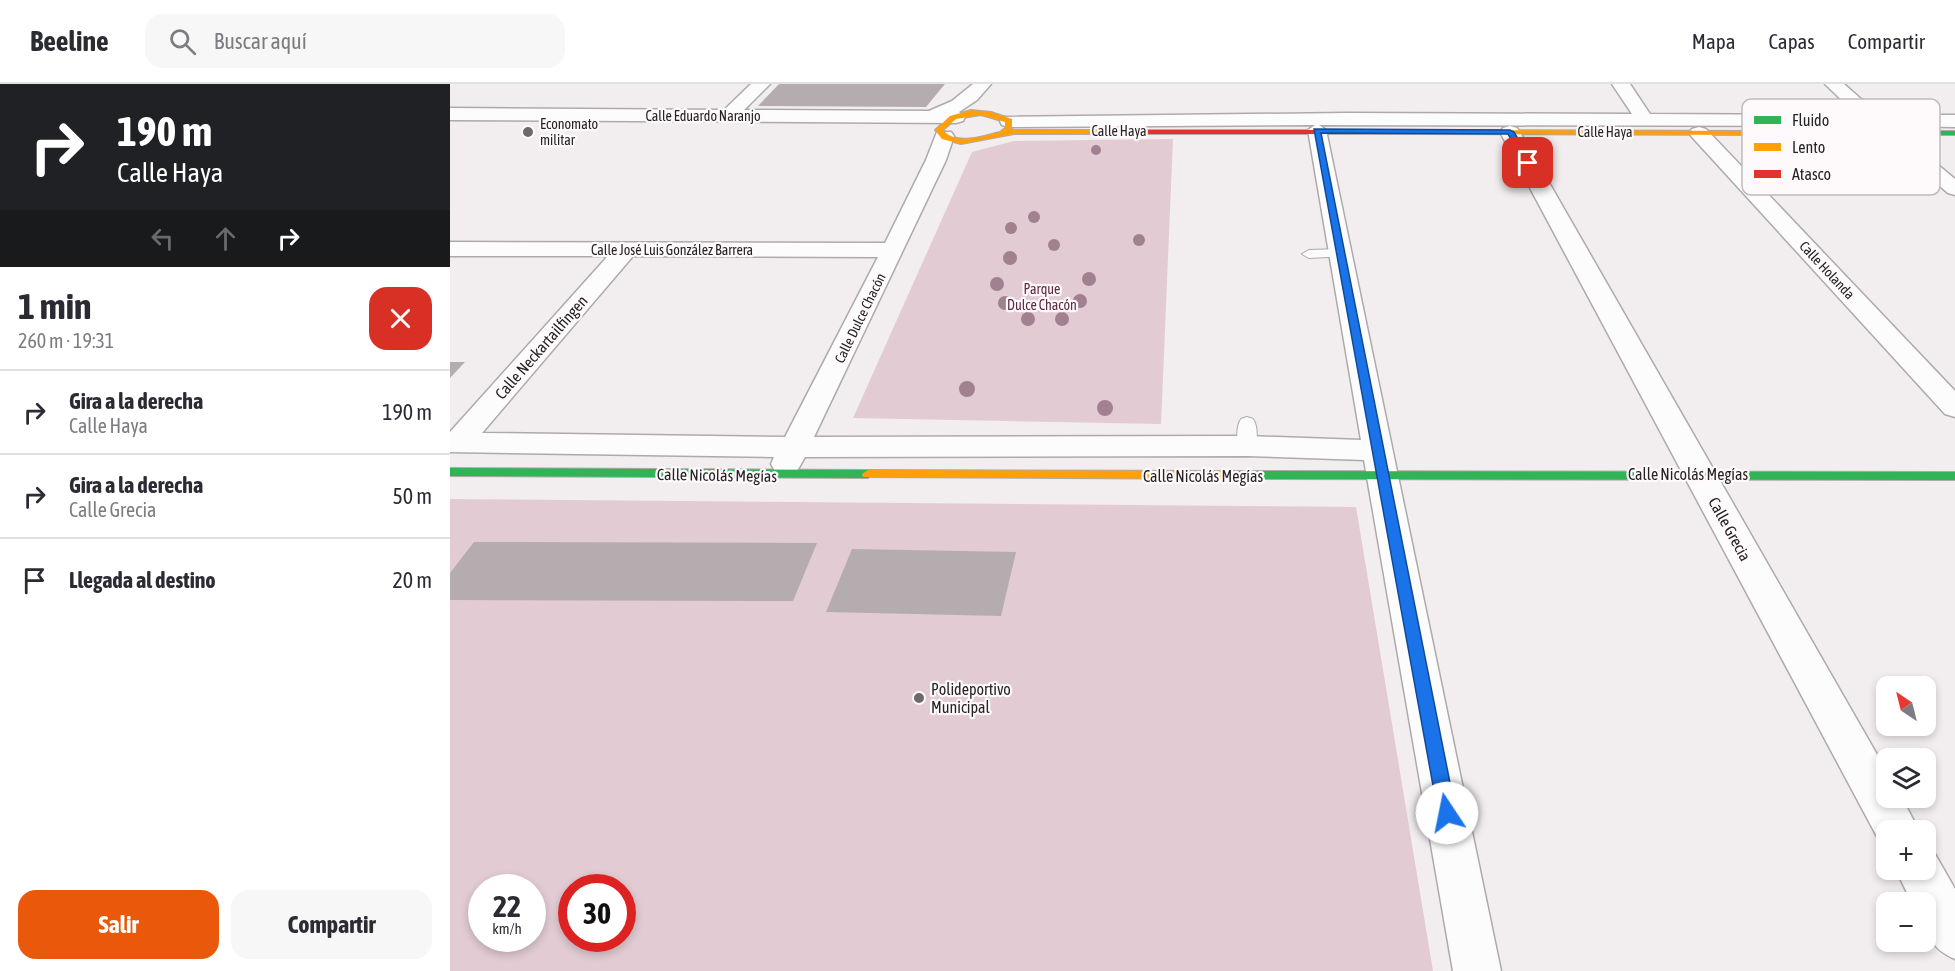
<!DOCTYPE html>
<html lang="es">
<meta charset="utf-8">
<style>
:root{--surface:#fff;--page:#f7f7f7;--text:#2b2b33;--muted:#7c7c81;--line:#e1e1e2;--accent:#ea580c}
body{margin:0;font-family:"Asap Condensed",sans-serif;background:var(--page);color:var(--text);height:100vh;display:flex;flex-direction:column;font-size:22px;white-space:nowrap}
*{box-sizing:border-box;margin:0}
p{font-size:20px;color:var(--muted)}
.icon{flex:none;width:33px;height:33px;fill:none;stroke:currentColor;stroke-width:2;stroke-linecap:round;stroke-linejoin:round}
.map{position:relative;flex:1;overflow:hidden}
.panel{display:flex;flex-direction:column;background:var(--surface);width:450px}
.panel>*{flex:none}
.top-card{background:#202124;color:#fff;overflow:hidden}
.needle{width:39px;rotate:325deg}
.fabs{position:absolute;left:1426px;top:592px;display:grid;gap:12px}
.fabs a{display:grid;place-items:center;width:60px;height:60px;border-radius:12px;background:var(--surface);box-shadow:0 3px 9px #0003;font-size:30px}
.speed{position:absolute;left:18px;top:790px;display:flex;gap:12px;font-size:30px;font-weight:700;text-align:center}
.speed>*{display:grid;place-content:center;width:78px;height:78px;border-radius:50%;background:var(--surface);box-shadow:0 3px 9px #0003;line-height:1}
.speed small{font-size:15px;font-weight:400}
.speed .limit{border:9px solid #d22;background:#fff;color:#111}
.pin{position:absolute;display:grid;place-items:center;width:51px;height:51px;color:#fff;margin:-26px;border-radius:12px;box-shadow:0 3px 9px #0006}
.me{position:absolute;width:66px;margin:-33px;rotate:349deg;stroke-linejoin:round;filter:drop-shadow(0 0 4px #0008)}
.turn{display:flex;align-items:center;gap:21px;height:126px;padding:0 18px;font-size:27px}
.turn .icon{width:78px;height:78px;stroke-width:2.5}
.turn b{display:block;font-size:42px;line-height:51px}
.lanes{display:flex;align-items:center;height:57px;padding:0 18px;background:#0003;justify-content:center;gap:30px;direction:ltr}
.lanes .off{opacity:.35}
.round{display:grid;place-items:center;flex:none;width:63px;height:63px;border-radius:18px;background:var(--page)}
.overview{display:flex;align-items:center;justify-content:space-between;height:102px;padding:0 18px}
h1{font-size:36px;font-weight:700;line-height:45px}
.action{display:flex;gap:12px;margin-top:auto;padding:12px 18px}
.action a{flex:1;height:69px;border-radius:18px;background:var(--accent);color:#fff;font-size:24px;font-weight:700;line-height:69px;text-align:center}
.action a+a{background:var(--page);color:var(--text)}
ul{padding:0;list-style:none}
li{display:flex;align-items:center;gap:18px;height:84px;padding:0 18px;border-top:2px solid var(--line)}
li div{flex:1}
li b{display:block;font-size:22px}
li em{font-style:normal}
header{display:flex;align-items:center;gap:36px;box-sizing:border-box;height:84px;padding:0 30px;background:var(--surface);border-bottom:2px solid var(--line)}
header strong{font-size:28px}
nav{display:flex;gap:33px;margin-inline-start:auto;font-size:21px}
.search{width:420px;height:54px;background:var(--page);display:flex;align-items:center;gap:15px;box-sizing:border-box;padding:0 21px;border-radius:18px;color:var(--muted);font-size:22px}
main{display:flex;flex:1;min-height:0}
.map>svg:first-child{display:block}
</style>
<header>
<strong>Beeline</strong>
<div class="search"><svg class="icon" aria-label="search" viewBox="0 0 24 24"><circle cx="10" cy="10" r="6"/><path d="M15 15l6 6"/></svg>Buscar aquí</div>
<nav><a>Mapa</a><a>Capas</a><a>Compartir</a></nav>
</header>
<main>
<section class="panel">
<div class="top-card">
<div class="turn"><svg class="icon" aria-label="right" viewBox="0 0 24 24"><path d="M7 20v-9h11M14 6l5 5-5 5"/></svg><div><b>190 m</b>Calle Haya</div></div>
<div class="lanes"><svg class="icon off" aria-label="left" viewBox="0 0 24 24"><path d="M17 20v-9H6M10 6l-5 5 5 5"/></svg><svg class="icon off" aria-label="ahead" viewBox="0 0 24 24"><path d="M12 20V5M6 11l6-6 6 6"/></svg><svg class="icon" aria-label="right" viewBox="0 0 24 24"><path d="M7 20v-9h11M14 6l5 5-5 5"/></svg></div>
</div>
<div class="overview"><div><h1>1 min</h1><p>260 m · 19:31</p></div><a class="round" style="background:#d93025;color:#fff"><svg class="icon" aria-label="close" viewBox="0 0 24 24"><path d="M6 6l12 12M18 6L6 18"/></svg></a></div>
<ul>
<li><svg class="icon" aria-label="right" viewBox="0 0 24 24"><path d="M7 20v-9h11M14 6l5 5-5 5"/></svg><div><b>Gira a la derecha</b><p>Calle Haya</p></div><em>190 m</em></li>
<li><svg class="icon" aria-label="right" viewBox="0 0 24 24"><path d="M7 20v-9h11M14 6l5 5-5 5"/></svg><div><b>Gira a la derecha</b><p>Calle Grecia</p></div><em>50 m</em></li>
<li><svg class="icon" aria-label="arrive" viewBox="0 0 24 24"><path d="M6 21V4h12l-3 4 3 4H6"/></svg><div><b>Llegada al destino</b></div><em>20 m</em></li>
</ul>
<div class="action"><a>Salir</a><a>Compartir</a></div>
</section>
<div class="map">
<svg width="1505" height="887" viewBox="0 0 1505 887">
<rect width="100%" height="100%" fill="#f2edef"/>
<!-- green -->
<g fill="#e2cbd3" fill-rule="evenodd">
<path d="M723 55 711 340 403 334 522 68 564 57Z"/>
<path d="M0 415 906 423 983 887H0ZM32 804H82V855H32ZM122 804H172V855H122Z"/>
</g>
<!-- building -->
<g fill="#b5acaf">
<path d="M329 0H495L476 23 308 22Z"/>
<path d="M0 278H15L0 294Z"/>
<path d="M24 458 367 459 343 517 0 516V489Z"/>
<path d="M402 465 566 468 551 532 376 528Z"/>
</g>
<g fill="none" stroke-linecap="round" stroke-linejoin="round">
<defs>
<g id="lane">
<path d="M892 165 897 166 899 169 897 172 859 174 852 170 859 166Z"/>
<path d="M797 333 803 335C808 342 808 359 803 366H791C786 359 786 342 791 335Z"/>
</g>
<g id="street">
<path d="M301 0H320L294 26 479 27 502 17 523 0H541L527 16 509 28 515 33 513 37 506 39 0 36V24L274 26Z"/>
<path d="M1162 0H1180L1200 30 1407 31 1375 0H1394L1429 31H1505V43L1441 42 1505 95V111L1498 109 1419 42 869 41 876 46 1051 887H1003L914 376 797 372 355 373 347 387 336 390 325 387 321 380 324 373 0 368V348L158 172H0V158L435 159 476 76 487 48H501L504 52 496 76 364 353 797 352 911 356 858 46 865 41 559 43 552 41 550 37 552 33 897 29 1182 30ZM183 172 428 173 335 353 32 349Z"/>
<path d="M1060 42 1067 44 1070 48 1437 688V714H1452L1469 747H1437V764L1432 762 1050 48 1053 44Z"/>
<path d="M1249 43 1256 45 1505 307V333L1495 330 1242 53 1239 49 1242 45Z"/>
<path d="M1476 767 1485 770 1505 805V875C1477 863 1476 847 1476 819H1462L1446 786H1476Z"/>
</g>
<g id="fast">
<path d="M1322 47H1505V51H1319V47Z"/>
<path d="M0 384 418 386 424 390 418 394 0 392Z"/>
<path d="M786 387 1505 388V396L786 395 780 391Z"/>
</g>
<g id="slow">
<path d="M521 26 541 28 562 35V46H698L702 48 698 50H564L511 60 492 55 485 46 500 32ZM531 31 555 38V44L550 48C532 52 507 62 493 46L506 35Z"/>
<path d="M977 46 1322 47 1326 49 1322 51 974 50 973 48Z"/>
<path d="M418 386 786 387 792 391 786 395 413 393 412 390Z"/>
</g>
<path id="jam" d="M695 46H977L981 48 977 50H698L694 48Z"/>
</defs>
<!-- lane casing -->
<use href="#lane" stroke="#aeaaab" stroke-width="2"/>
<!-- street casing -->
<use href="#street" stroke="#aeaaab" stroke-width="3"/>
<!-- fast casing -->
<use href="#fast" stroke="#aeaaab" stroke-width="2"/>
<!-- slow casing -->
<use href="#slow" stroke="#aeaaab" stroke-width="2"/>
<!-- jam casing -->
<use href="#jam" stroke="#aeaaab" stroke-width="2"/>
<!-- lane -->
<use href="#lane" fill="#fdfcfd" fill-rule="evenodd"/>
<!-- street -->
<use href="#street" fill="#fdfcfd" fill-rule="evenodd"/>
<!-- fast -->
<use href="#fast" fill="#30b455" fill-rule="evenodd"/>
<!-- slow -->
<use href="#slow" fill="#ff9f0a" fill-rule="evenodd"/>
<!-- jam -->
<use href="#jam" fill="#e5322d" fill-rule="evenodd"/>
</g>
<!-- trees -->
<g fill="#a1818f">
<circle cx="646" cy="66" r="5"/>
<circle cx="584" cy="133" r="6"/>
<circle cx="561" cy="144" r="6"/>
<circle cx="689" cy="156" r="6"/>
<circle cx="604" cy="161" r="6"/>
<circle cx="560" cy="174" r="7"/>
<circle cx="639" cy="195" r="7"/>
<circle cx="547" cy="200" r="7"/>
<circle cx="630" cy="217" r="7"/>
<circle cx="555" cy="219" r="7"/>
<circle cx="578" cy="235" r="7"/>
<circle cx="612" cy="235" r="7"/>
<circle cx="517" cy="305" r="8"/>
<circle cx="655" cy="324" r="8"/>
</g>
<!-- route -->
<path fill="#1a73e8" stroke="#114b97" stroke-width="1.5" d="M864 45 1060 46 1064 48 1082 79 1075 81 1058 50 871 49 1006 729 1003 735 997 738 990 735 988 729Z"/>
<!-- markers -->
<g fill="#6e6a6c" stroke="#fefafb" stroke-width="2">
<circle cx="78" cy="48" r="6"/>
<circle cx="469" cy="614" r="6"/>
</g>
<g text-anchor="middle" stroke-width="4.5" stroke-linejoin="round" paint-order="stroke">
<!-- far-street labels -->
<g font-size="14" fill="#272325" stroke="#fefafb">
<text x="253" y="37">Calle Eduardo Naranjo</text>
<text x="669" y="52">Calle Haya</text>
<text x="1155" y="53">Calle Haya</text>
<text x="222" y="171">Calle José Luis González Barrera</text>
<text transform="translate(1377 186) rotate(47)" y="5">Calle Holanda</text>
<text transform="translate(410 234) rotate(-64)" y="5">Calle Dulce Chacón</text>
</g>
<!-- far-poi labels -->
<g font-size="14" fill="#272325" stroke="#fefafb" text-anchor="start">
<text x="90" y="45">Economato<tspan x="90" dy="16">militar</tspan></text>
</g>
<!-- far-park labels -->
<g font-size="14" fill="#5f2941" stroke="#fefafb">
<text x="592" y="210">Parque<tspan x="592" dy="16">Dulce Chacón</tspan></text>
</g>
<!-- street labels -->
<g font-size="16" fill="#272325" stroke="#fefafb">
<text transform="translate(91 263) rotate(-49)" y="6">Calle Neckartailfingen</text>
<text x="1238" y="396">Calle Nicolás Megías</text>
<text transform="translate(267 391) rotate(1)" y="6">Calle Nicolás Megías</text>
<text x="753" y="398">Calle Nicolás Megías</text>
<text transform="translate(1280 445) rotate(61)" y="6">Calle Grecia</text>
</g>
<!-- poi labels -->
<g font-size="16" fill="#272325" stroke="#fefafb" text-anchor="start">
<text x="481" y="611">Polideportivo<tspan x="481" dy="18">Municipal</tspan></text>
</g>
</g>
<!-- legend -->
<rect x="1292" y="15" width="198" height="96" rx="9" fill="#fefafb" stroke="#bebabb" stroke-width="1.5"/>
<rect x="1304" y="32" width="27" height="8" fill="#30b455"/>
<rect x="1304" y="59" width="27" height="8" fill="#ff9f0a"/>
<rect x="1304" y="86" width="27" height="8" fill="#e5322d"/>
<g font-size="16" fill="#272325">
<text x="1342" y="42">Fluido</text>
<text x="1342" y="69">Lento</text>
<text x="1342" y="96">Atasco</text>
</g>
</svg>
<div class="fabs">
<a><svg class="needle" viewBox="-14 -14 28 28"><path d="M0-13l5 13h-10z" fill="#e53935"/><path d="M0 13l5-13h-10z" fill="#7c7c81"/></svg></a>
<a><svg class="icon" aria-label="layers" viewBox="0 0 24 24"><path d="M12 4l9 5-9 5-9-5zM3 14l9 5 9-5"/></svg></a>
<a>+</a>
<a>−</a>
</div>
<div class="speed"><div>22<small>km/h</small></div><div class="limit">30</div></div>
<div class="pin" style="left:1078px;top:79px;background:#d93025"><svg class="icon" aria-label="arrive" viewBox="0 0 24 24"><path d="M6 21V4h12l-3 4 3 4H6"/></svg></div>
<svg class="me" style="left:997px;top:729px" viewBox="-20 -20 40 40"><circle r="19" fill="#fff"/><path d="M0-13L10 11 0 6-10 11z" fill="#1a73e8"/></svg>
</div>
</main>
